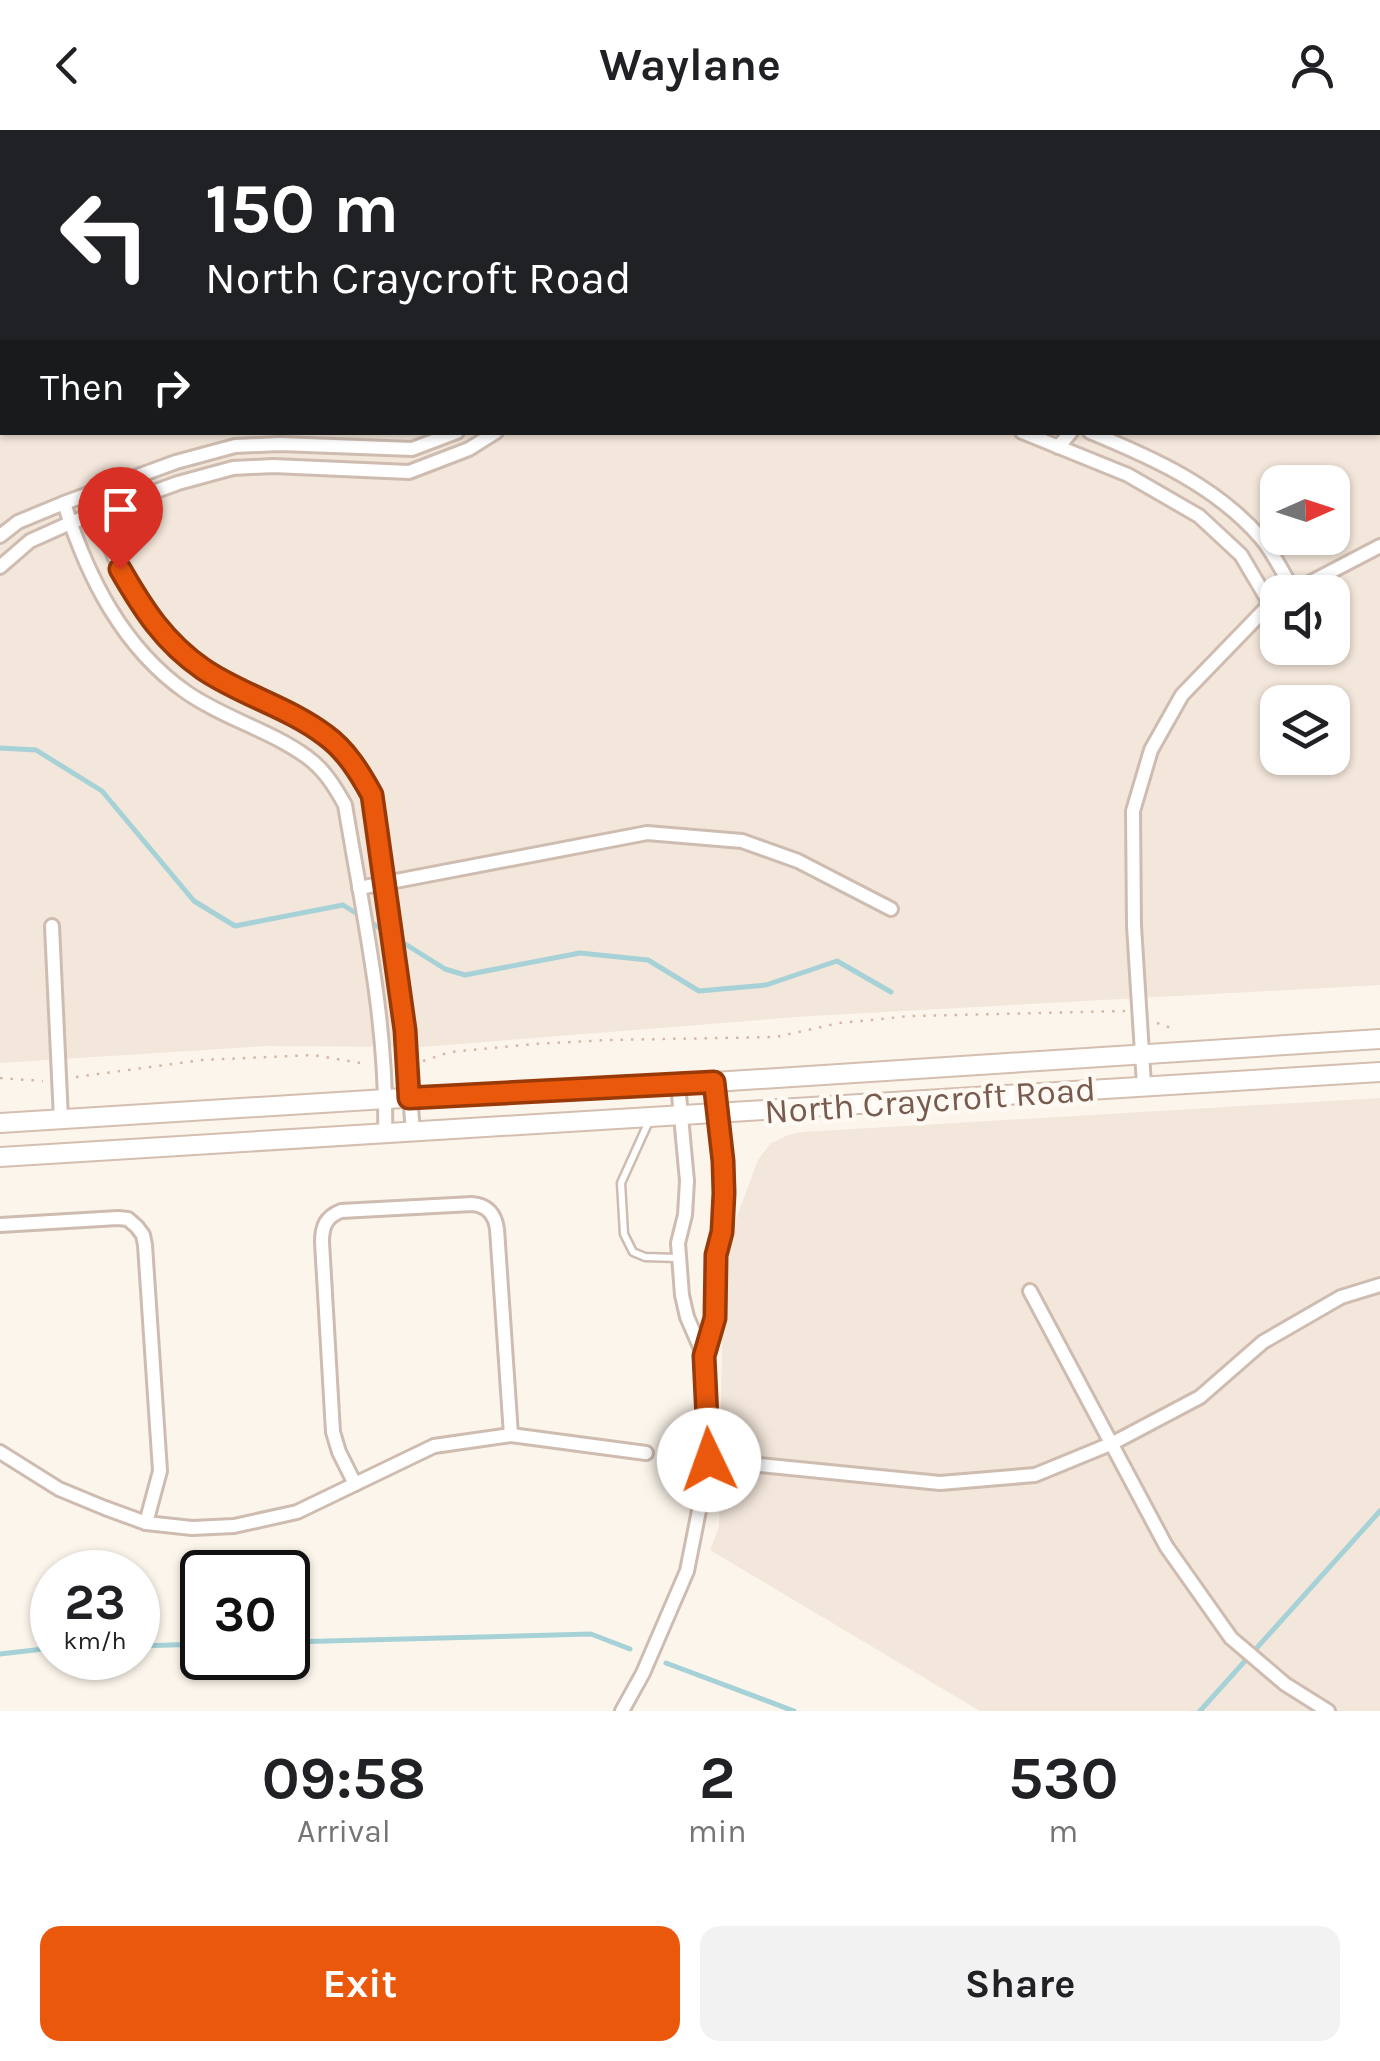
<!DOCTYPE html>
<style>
:root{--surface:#fff;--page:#f2f2f2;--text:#202124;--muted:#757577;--accent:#ea580c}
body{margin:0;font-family:Karla,sans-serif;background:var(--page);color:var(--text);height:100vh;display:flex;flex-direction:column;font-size:38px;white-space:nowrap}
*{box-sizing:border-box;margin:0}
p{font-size:32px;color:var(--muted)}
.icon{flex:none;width:55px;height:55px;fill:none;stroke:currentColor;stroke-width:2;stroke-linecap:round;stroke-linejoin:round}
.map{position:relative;height:1581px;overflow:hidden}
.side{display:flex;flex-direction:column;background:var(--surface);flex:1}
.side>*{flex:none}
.guide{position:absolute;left:0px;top:0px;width:1380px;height:305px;box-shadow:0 2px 8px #0004;background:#202124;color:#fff;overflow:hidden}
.needle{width:65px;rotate:87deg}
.tools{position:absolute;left:1260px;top:335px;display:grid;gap:20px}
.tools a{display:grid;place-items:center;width:90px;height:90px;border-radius:20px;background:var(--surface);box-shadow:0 2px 8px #0004;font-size:50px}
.speed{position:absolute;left:30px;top:1420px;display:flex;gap:20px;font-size:50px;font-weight:700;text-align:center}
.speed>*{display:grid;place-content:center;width:130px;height:130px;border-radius:50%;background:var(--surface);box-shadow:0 2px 8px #0004;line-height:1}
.speed small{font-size:25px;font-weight:400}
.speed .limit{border:5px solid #111;border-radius:15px;background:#fff;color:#111}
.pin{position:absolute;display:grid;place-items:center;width:85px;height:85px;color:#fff;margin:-102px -42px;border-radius:50% 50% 50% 0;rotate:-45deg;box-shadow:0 0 10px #0007}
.pin .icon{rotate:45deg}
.me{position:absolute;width:110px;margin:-55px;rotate:357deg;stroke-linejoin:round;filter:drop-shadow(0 0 8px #0008)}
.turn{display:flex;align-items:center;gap:35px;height:210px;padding:0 40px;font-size:45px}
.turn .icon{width:130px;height:130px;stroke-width:2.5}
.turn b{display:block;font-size:70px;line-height:85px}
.then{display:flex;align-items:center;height:95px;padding:0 40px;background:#0003;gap:20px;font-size:38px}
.eta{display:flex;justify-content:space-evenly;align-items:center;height:170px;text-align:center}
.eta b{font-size:60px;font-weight:700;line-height:70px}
.cta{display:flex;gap:20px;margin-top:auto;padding:20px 40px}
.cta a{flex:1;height:115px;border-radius:20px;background:var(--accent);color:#fff;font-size:40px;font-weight:700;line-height:115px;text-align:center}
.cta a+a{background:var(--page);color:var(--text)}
header{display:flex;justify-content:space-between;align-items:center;height:130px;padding:0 40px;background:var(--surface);font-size:45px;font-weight:700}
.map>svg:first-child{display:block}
</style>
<header><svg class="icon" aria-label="back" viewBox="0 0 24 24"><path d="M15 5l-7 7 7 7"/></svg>Waylane<svg class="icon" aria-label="person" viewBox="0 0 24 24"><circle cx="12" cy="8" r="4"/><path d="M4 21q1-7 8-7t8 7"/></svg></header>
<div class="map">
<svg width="1380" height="1581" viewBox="0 0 1380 1581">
<rect width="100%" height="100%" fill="#fcf5eb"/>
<!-- residential -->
<g fill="#f3e6da" fill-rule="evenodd">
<path d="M0 0H1380V855L810 886 421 917 266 916 0 933ZM2 2H1378V302H2ZM1278 352H1332V408H1278ZM1278 462H1332V518H1278ZM1278 572H1332V628H1278Z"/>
<path d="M1380 968V1581H980L710 1420 719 1397 723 1156 722 1137 731 1102 758 1030 770 1014 788 1005 803 1002Z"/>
</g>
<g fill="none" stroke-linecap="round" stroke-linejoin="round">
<!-- stream -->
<g stroke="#a6d2d7" stroke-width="5">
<path d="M0 618 36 620 102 661 194 771 235 796 343 775 445 839 465 845 580 823 648 830 699 861 766 855 837 831 891 862"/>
<path d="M288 1512 591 1504 630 1519"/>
<path d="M138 1516 202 1514"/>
<path d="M0 1524 52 1518"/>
<path d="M666 1533 794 1581"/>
<path d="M1200 1581 1380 1381"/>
</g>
<defs>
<path id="service" d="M650 989 621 1053 624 1104 633 1122 645 1127 678 1128"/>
<g id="minor">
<path d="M588 0 591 2"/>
<path d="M1370 0 1373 2"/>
<path d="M1022 302 1128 345 1199 386 1241 425 1270 474"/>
<path d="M1090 302C1153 328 1216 356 1261 408 1274 423 1283 444 1294 461"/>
<path d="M1058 317 1071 302"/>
<path d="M90 364C113 431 143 501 205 540 243 565 290 578 326 605 347 620 360 643 372 665L405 900 413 1003"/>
<path d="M64 373C87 446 122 517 186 562 223 588 270 600 307 627 324 639 335 657 345 675 363 784 388 894 385 1005"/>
<path d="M0 406 18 392 64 373 176 332 235 316 280 314 412 319 457 302"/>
<path d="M0 437 30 411 70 393 178 353 233 338 273 336 409 342 469 319 496 302"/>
<path d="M1292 462 1380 416"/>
<path d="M359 758 647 703 742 711 798 731 891 779"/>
<path d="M52 796 61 989"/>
<path d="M678 954 687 1051 685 1085 678 1113 682 1165 687 1187 704 1226"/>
<path d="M1144 955 1134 796 1133 681 1151 620 1182 565 1270 474 1278 470"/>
<path d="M0 1095 118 1088 128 1089 137 1097 143 1105 145 1115 160 1341 146 1393"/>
<path d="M1030 1161 1166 1416 1231 1508 1285 1554 1328 1581"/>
<path d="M0 1322 59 1359 105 1378 146 1393 192 1398 234 1396 297 1382 434 1316 511 1305 646 1323"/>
<path d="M709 1330 940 1353 1035 1345 1113 1313 1200 1267 1263 1212 1341 1167 1380 1155"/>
<path d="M355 1354 339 1322 333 1302 322 1112C322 1096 326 1087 341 1081L472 1074C487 1075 495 1084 497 1099L511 1305"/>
<path d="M622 1581 643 1543 687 1441 709 1330 704 1226 715 1188V1125L722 1102 724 1063 723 1031 714 952"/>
</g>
<g id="secondary">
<path d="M0 993 386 969 714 952 1380 909"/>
<path d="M0 1027 1380 942"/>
</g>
</defs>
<!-- service casing -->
<use href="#service" stroke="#cebcb0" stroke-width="11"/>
<!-- minor casing -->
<use href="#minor" stroke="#cebcb0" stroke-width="18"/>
<!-- secondary casing -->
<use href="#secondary" stroke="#d4beb0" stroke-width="22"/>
<!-- path -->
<g stroke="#d6b6a6" stroke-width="2.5" stroke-dasharray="2.5 8" stroke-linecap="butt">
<path d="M1157 893 1171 898"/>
<path d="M423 931 450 922 534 914 608 910 776 907 839 893 911 886 1127 881"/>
<path d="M76 947 202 930 313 925 366 934"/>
<path d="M0 948 43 951"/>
</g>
<!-- service -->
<use href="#service" stroke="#fff" stroke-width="6"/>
<!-- minor -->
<use href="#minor" stroke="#fff" stroke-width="12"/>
<!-- secondary -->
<use href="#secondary" stroke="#fff" stroke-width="18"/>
</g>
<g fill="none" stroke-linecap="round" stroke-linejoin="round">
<defs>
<path id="route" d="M120 439C143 479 164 512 203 539 241 565 288 577 325 605 346 620 360 643 372 665L405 900 409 968 714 952 723 1031 724 1063 722 1102 716 1125 715 1188 704 1226 709 1330"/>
</defs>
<!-- route casing -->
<use href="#route" stroke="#983908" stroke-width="25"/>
<!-- route -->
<use href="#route" stroke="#ea580c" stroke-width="18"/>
</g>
<g text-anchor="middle" stroke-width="9" stroke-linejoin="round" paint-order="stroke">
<!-- street labels -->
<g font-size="35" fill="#775b4e" stroke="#fef9f2">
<text transform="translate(930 970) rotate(-4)" y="12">North Craycroft Road</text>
</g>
</g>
</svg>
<div class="tools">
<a><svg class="needle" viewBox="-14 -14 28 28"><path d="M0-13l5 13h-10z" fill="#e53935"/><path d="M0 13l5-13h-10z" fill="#757577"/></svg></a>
<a><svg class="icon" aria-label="sound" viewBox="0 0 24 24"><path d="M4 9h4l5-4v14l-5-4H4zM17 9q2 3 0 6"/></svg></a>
<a><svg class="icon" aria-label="layers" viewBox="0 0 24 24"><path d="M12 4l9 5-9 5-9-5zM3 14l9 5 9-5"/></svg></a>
</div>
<div class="speed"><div>23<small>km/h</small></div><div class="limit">30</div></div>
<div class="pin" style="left:120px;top:439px;background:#d93025"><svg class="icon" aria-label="arrive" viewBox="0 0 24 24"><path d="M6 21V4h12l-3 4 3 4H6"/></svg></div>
<svg class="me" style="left:709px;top:1330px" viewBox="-20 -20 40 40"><circle r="19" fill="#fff"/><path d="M0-13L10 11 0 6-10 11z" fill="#ea580c"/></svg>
<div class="guide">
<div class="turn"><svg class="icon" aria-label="left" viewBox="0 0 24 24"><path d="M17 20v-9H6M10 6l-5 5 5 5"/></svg><div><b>150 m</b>North Craycroft Road</div></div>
<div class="then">Then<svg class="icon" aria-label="right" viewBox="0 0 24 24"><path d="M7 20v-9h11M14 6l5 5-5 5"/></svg></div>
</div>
</div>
<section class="side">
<div class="eta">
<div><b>09:58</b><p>Arrival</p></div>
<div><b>2</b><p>min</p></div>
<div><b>530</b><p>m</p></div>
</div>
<div class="cta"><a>Exit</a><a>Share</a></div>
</section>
